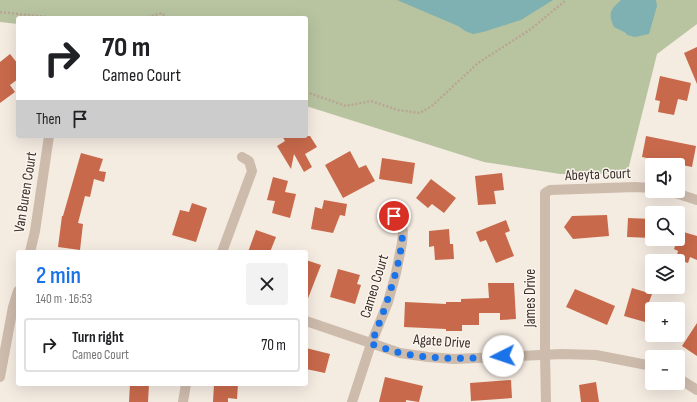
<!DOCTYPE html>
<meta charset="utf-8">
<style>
:root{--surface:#fff;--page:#f2f2f2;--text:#202124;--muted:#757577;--line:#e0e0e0;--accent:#1a73e8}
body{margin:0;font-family:"Sofia Sans Condensed",sans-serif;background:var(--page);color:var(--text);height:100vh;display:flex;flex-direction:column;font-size:15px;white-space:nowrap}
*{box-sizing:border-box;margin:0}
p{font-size:13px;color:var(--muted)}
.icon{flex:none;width:22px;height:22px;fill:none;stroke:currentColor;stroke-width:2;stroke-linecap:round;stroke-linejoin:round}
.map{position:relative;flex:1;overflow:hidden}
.side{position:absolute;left:16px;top:250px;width:292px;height:136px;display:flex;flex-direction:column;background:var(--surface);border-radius:4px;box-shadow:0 4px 16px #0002}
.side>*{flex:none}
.hud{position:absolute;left:16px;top:16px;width:292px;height:122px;border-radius:4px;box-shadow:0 4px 16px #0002;background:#fff;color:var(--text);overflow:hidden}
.fabs{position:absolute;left:645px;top:158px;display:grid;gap:8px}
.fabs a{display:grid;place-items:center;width:40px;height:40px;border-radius:4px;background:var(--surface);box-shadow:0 4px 16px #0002;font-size:20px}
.pin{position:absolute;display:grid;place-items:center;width:34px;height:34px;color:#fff;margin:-17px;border:2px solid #fff;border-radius:50%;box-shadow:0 1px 4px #0007}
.me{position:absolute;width:44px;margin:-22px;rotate:266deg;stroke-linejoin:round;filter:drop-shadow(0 0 3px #0008)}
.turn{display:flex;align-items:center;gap:14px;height:84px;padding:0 20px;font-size:18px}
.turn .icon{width:52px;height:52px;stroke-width:2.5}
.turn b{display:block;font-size:28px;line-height:34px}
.then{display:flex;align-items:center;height:38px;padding:0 20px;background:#0003;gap:8px;font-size:15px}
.round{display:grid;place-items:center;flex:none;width:42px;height:42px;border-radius:4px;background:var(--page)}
.headline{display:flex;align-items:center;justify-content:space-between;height:68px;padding:0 20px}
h1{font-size:24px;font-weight:600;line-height:30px;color:var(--accent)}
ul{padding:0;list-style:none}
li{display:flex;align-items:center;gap:12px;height:54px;margin:0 8px 6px;padding:0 12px;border:2px solid var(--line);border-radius:4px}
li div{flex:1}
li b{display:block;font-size:15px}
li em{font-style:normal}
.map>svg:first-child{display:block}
</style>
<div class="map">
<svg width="697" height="402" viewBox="0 0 697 402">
<rect width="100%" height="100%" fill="#f4ebe1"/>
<!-- green -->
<path fill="#b8c4a0" d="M0 0H697V24L657 54 627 174H560L484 162 306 106V18H18V24L0 22Z"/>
<!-- water -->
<g fill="#7fb0b2">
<path d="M397 0H553L521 20 483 32 473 34 465 31 458 26Z"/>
<path d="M621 0H656L657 6 649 34 635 37 627 35 626 33 614 27C608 13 610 10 621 0Z"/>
</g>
<!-- building -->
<g fill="#c8694b">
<path d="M697 47V84L684 53Z"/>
<path d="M10 54 18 64V79L10 85 15 92 0 103V62Z"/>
<path d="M660 76 691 83 687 101 678 99 674 115 658 112 660 101 655 100Z"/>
<path d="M282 136H310L317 147 305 154 312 167 304 172 294 154 291 169 277 146 285 141Z"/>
<path d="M646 136 696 146 692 167 642 157Z"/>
<path d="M350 151 359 168 366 165 375 181 343 198 325 165Z"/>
<path d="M81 153 103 159 99 171 106 172 104 182 94 179 90 197 85 196 78 223 83 224 80 250 58 247 62 216H63Z"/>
<path d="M382 158 415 163 412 184 379 179Z"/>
<path d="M502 173 504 190 494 191 496 204 478 205 475 176Z"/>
<path d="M273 177 288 181 285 192 296 194 290 218 272 213 275 201 267 200Z"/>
<path d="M431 179 456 198 444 213 432 204 428 208 416 198Z"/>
<path d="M324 200 347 204 345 216 340 215 333 233 311 229 315 207 322 209Z"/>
<path d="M192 203 207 208 196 242 172 235 180 210 189 212Z"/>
<path d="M607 215 609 236 573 239 564 227 572 216Z"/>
<path d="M628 218 652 219V238L627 237Z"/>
<path d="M506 220 510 231 505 233 514 256 496 263 486 240 480 242 476 232Z"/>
<path d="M449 229 450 244H453L454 259 435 260 434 246 429 247V231Z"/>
<path d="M256 230 276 237 270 252H248Z"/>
<path d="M680 231 697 236V260L690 257 688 263 676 259 678 251 674 249Z"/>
<path d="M306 260 321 265 307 301H306Z"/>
<path d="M338 269 360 275 357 284 361 285 355 304 330 297Z"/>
<path d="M488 283H514L516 319 500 320V313H479V325H462V331H446V329L404 327 405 302 446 304V302H461V299L489 298Z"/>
<path d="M632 288 652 294 648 305 652 306V324L624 316Z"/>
<path d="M575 289 615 306 607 325 566 307Z"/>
<path d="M697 323V356L682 346Z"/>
<path d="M306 348 330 354 325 373 306 369Z"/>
<path d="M385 377 423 386 419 402 406 400V402H379Z"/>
<path d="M511 380 512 398 471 401 470 383Z"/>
<path d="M596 382 599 402H581L579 385Z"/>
<path d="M130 384H149L148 402H129Z"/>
<path d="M214 384H238L237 399 228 398V402H213Z"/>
</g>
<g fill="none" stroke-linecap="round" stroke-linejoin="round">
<!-- path -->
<g stroke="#b9a596" stroke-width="2.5" stroke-dasharray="2 2" stroke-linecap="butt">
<path d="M0 12 55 18"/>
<path d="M144 18 162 13 167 18"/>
<path d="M306 92 346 106 371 101 398 110 420 113 433 105 478 63 531 29 566 0"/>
</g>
<!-- minor -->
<g stroke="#cdbbac" stroke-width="10">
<path d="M669 191 697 200"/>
<path d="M30 252 35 231 49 136"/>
<path d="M222 252 252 171 249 161 242 157"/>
<path d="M306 321 400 353 428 357 454 359 562 354 596 355 652 366"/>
<path d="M0 377 13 307 18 291"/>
<path d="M678 378 697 390"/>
<path d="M183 402 186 384"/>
<path d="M352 402 371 344 388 302 396 273 402 243 403 231 401 224 398 219 394 215"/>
<path d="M546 402 545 354V193L550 190 635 187 652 188"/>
</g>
</g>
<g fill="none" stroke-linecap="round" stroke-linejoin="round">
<!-- route -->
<path stroke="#1a73e8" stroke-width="7" stroke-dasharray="0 12.6" d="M394 216C397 218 400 220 401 225 404 235 401 246 400 255 393 286 383 315 371 344 381 347 391 351 401 353 435 360 469 359 503 356"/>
</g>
<g text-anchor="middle" stroke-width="3" stroke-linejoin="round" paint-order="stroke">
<!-- street labels -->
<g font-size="15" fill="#3b302b" stroke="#fbf5ee">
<text transform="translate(598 174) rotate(-2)" y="5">Abeyta Court</text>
<text transform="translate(25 192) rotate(-81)" y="5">Van Buren Court</text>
<text transform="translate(374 286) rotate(-73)" y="5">Cameo Court</text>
<text transform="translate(530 298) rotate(-90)" y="5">James Drive</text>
<text transform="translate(442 341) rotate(4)" y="5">Agate Drive</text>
</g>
</g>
</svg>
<div class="fabs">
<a><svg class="icon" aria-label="sound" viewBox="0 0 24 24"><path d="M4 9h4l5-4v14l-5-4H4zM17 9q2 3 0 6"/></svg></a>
<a><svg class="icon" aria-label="search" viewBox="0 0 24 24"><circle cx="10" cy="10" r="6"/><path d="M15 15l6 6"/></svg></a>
<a><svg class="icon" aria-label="layers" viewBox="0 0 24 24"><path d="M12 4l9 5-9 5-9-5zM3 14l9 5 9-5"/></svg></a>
<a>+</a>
<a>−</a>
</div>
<div class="pin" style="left:394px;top:216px;background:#d93025"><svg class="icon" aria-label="arrive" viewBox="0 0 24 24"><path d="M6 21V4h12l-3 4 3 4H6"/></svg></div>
<svg class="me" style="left:503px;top:356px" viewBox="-20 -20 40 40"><circle r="19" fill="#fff"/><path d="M0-13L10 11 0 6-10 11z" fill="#1a73e8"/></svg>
<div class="hud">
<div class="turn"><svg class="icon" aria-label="right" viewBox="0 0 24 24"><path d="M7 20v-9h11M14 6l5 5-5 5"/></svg><div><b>70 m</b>Cameo Court</div></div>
<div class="then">Then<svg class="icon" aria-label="arrive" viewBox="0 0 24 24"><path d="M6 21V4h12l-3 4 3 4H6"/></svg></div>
</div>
<section class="side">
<div class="headline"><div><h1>2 min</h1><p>140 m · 16:53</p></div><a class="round"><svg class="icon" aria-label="close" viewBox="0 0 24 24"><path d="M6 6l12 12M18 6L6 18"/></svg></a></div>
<ul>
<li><svg class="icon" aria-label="right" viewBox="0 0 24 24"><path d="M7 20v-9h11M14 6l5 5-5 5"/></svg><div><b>Turn right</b><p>Cameo Court</p></div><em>70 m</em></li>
</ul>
</section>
</div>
